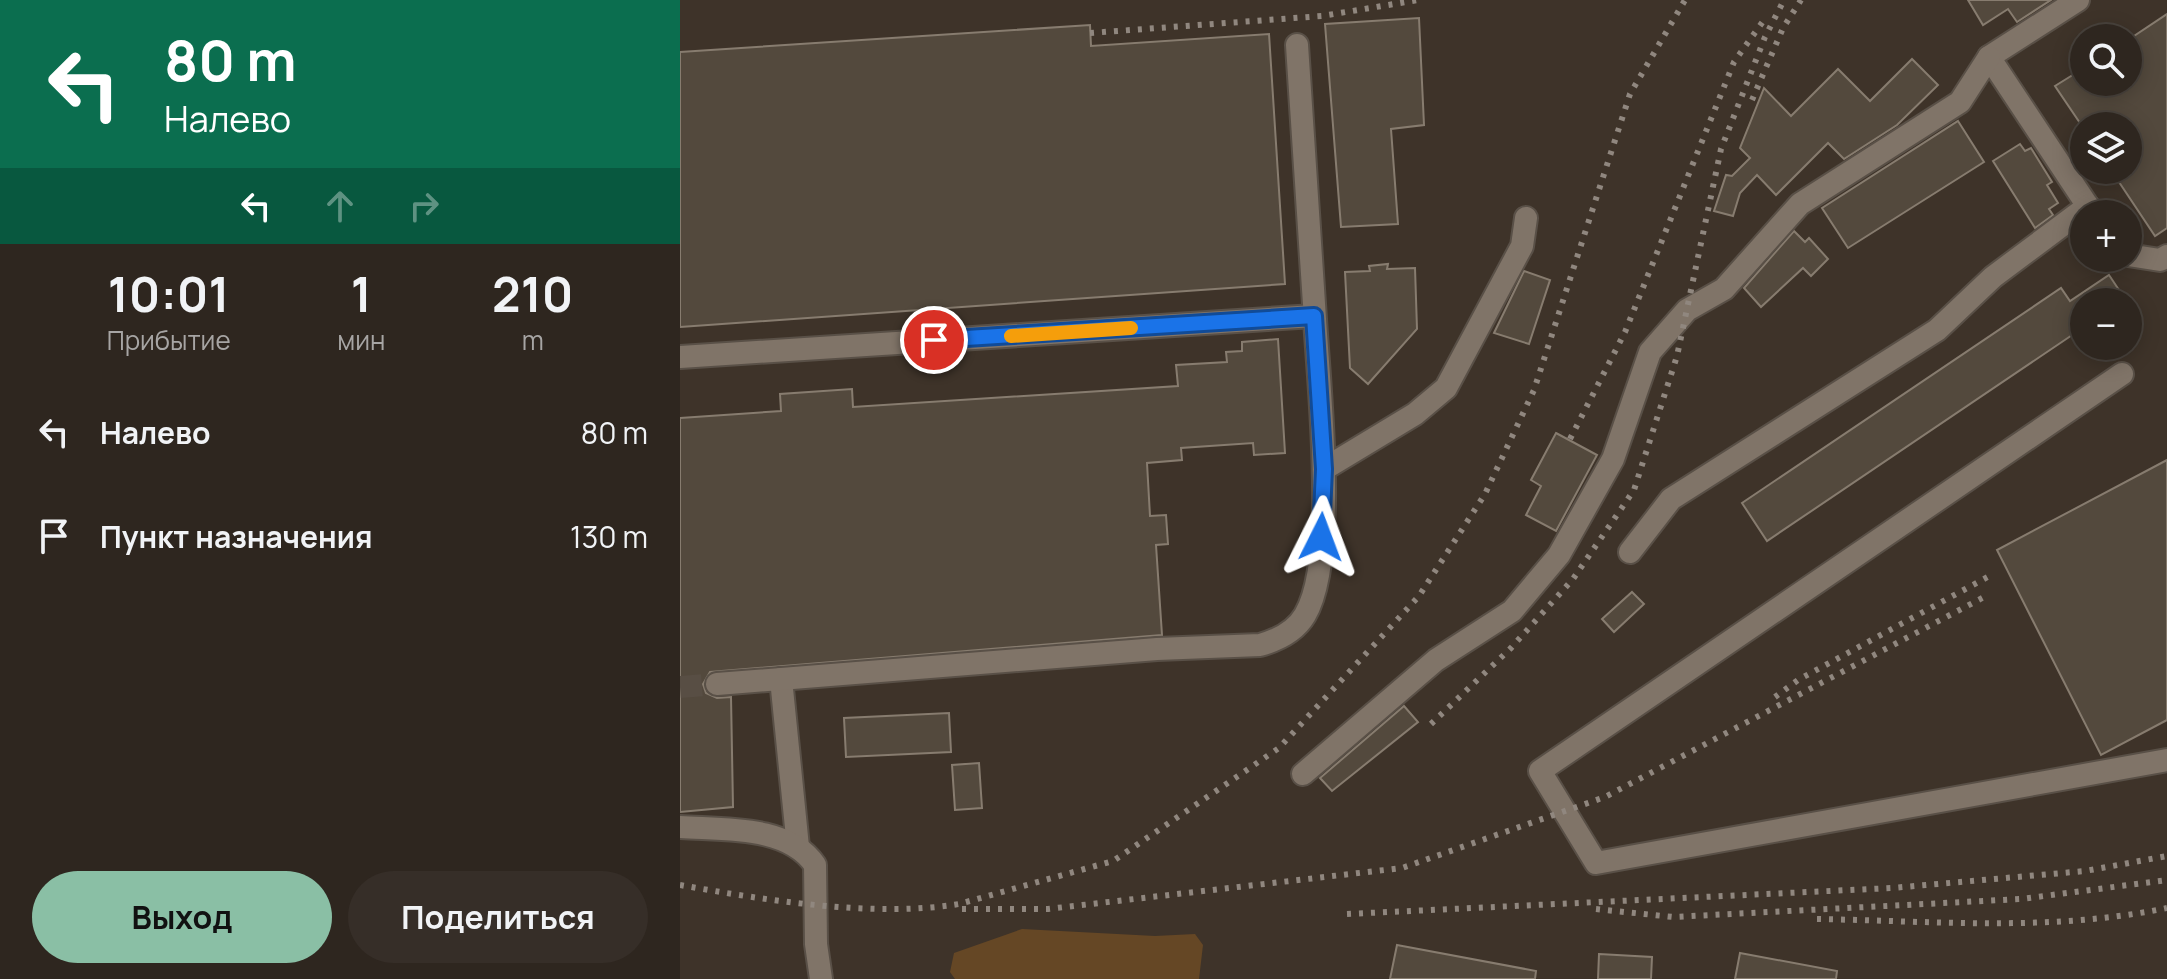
<!DOCTYPE html>
<html lang="ru">
<meta charset="utf-8">
<style>
:root{--surface:#2e261f;--page:#362e28;--text:#f1f3f6;--muted:#a7a5a4;--line:#49433d;--accent:#8abfa5}
body{margin:0;font-family:Manrope,sans-serif;background:var(--page);color:var(--text);height:100vh;display:flex;flex-direction:column;font-size:30px;white-space:nowrap}
*{box-sizing:border-box;margin:0}
p{font-size:26px;color:var(--muted)}
.icon{flex:none;width:44px;height:44px;fill:none;stroke:currentColor;stroke-width:2;stroke-linecap:round;stroke-linejoin:round}
.map{position:relative;flex:1;overflow:hidden}
.details{display:flex;flex-direction:column;background:var(--surface);width:680px}
.details>*{flex:none}
.banner{background:#0b6e4f;color:#fff;overflow:hidden}
.tools{position:absolute;left:1390px;top:24px;display:grid;gap:16px}
.tools a{display:grid;place-items:center;width:72px;height:72px;border-radius:50%;background:var(--surface);box-shadow:0 4px 20px #0003,0 0 0 2px var(--line);font-size:40px}
.pin{position:absolute;display:grid;place-items:center;width:68px;height:68px;color:#fff;margin:-34px;border:4px solid #fff;border-radius:50%;box-shadow:0 2px 8px #0007}
.me{position:absolute;width:88px;margin:-44px;rotate:3deg;stroke-linejoin:round;filter:drop-shadow(0 0 6px #0008)}
.turn{display:flex;align-items:center;gap:28px;height:168px;padding:0 32px;font-size:36px}
.turn .icon{width:104px;height:104px;stroke-width:2.5}
.turn b{display:block;font-size:56px;line-height:68px}
.lanes{display:flex;align-items:center;height:76px;padding:0 32px;background:#0003;justify-content:center;gap:40px;direction:ltr}
.lanes .off{opacity:.35}
.eta{display:flex;justify-content:space-evenly;align-items:center;height:136px;text-align:center}
.eta b{font-size:48px;font-weight:700;line-height:56px}
.action{display:flex;gap:16px;margin-top:auto;padding:16px 32px}
.action a{flex:1;height:92px;border-radius:48px;background:var(--accent);color:#111;font-size:32px;font-weight:700;line-height:92px;text-align:center}
.action a+a{background:var(--page);color:var(--text)}
ul{padding:0;list-style:none}
li{display:flex;align-items:center;gap:24px;height:104px;padding:0 32px}
li div{flex:1}
li b{display:block;font-size:30px}
li em{font-style:normal}
main{display:flex;flex:1;min-height:0}
.map>svg:first-child{display:block}
</style>
<main>
<section class="details">
<div class="banner">
<div class="turn"><svg class="icon" aria-label="left" viewBox="0 0 24 24"><path d="M17 20v-9H6M10 6l-5 5 5 5"/></svg><div><b>80 m</b>Налево</div></div>
<div class="lanes"><svg class="icon" aria-label="left" viewBox="0 0 24 24"><path d="M17 20v-9H6M10 6l-5 5 5 5"/></svg><svg class="icon off" aria-label="ahead" viewBox="0 0 24 24"><path d="M12 20V5M6 11l6-6 6 6"/></svg><svg class="icon off" aria-label="right" viewBox="0 0 24 24"><path d="M7 20v-9h11M14 6l5 5-5 5"/></svg></div>
</div>
<div class="eta">
<div><b>10:01</b><p>Прибытие</p></div>
<div><b>1</b><p>мин</p></div>
<div><b>210</b><p>m</p></div>
</div>
<ul>
<li><svg class="icon" aria-label="left" viewBox="0 0 24 24"><path d="M17 20v-9H6M10 6l-5 5 5 5"/></svg><div><b>Налево</b></div><em>80 m</em></li>
<li><svg class="icon" aria-label="arrive" viewBox="0 0 24 24"><path d="M6 21V4h12l-3 4 3 4H6"/></svg><div><b>Пункт назначения</b></div><em>130 m</em></li>
</ul>
<div class="action"><a>Выход</a><a>Поделиться</a></div>
</section>
<div class="map">
<svg width="1487" height="979" viewBox="0 0 1487 979">
<rect width="100%" height="100%" fill="#3e3329"/>
<!-- green -->
<path fill="#654725" d="M342 929 475 936 515 934 523 945 519 979H275L270 972 274 953Z"/>
<!-- building -->
<g fill="#53493d" stroke="#877c6f" stroke-width="2">
<path d="M1288 0H1371L1337 22 1328 9 1303 25Z"/>
<path d="M1487 14V228L1475 236 1431 170H1448V126H1402L1375 86 1404 68V82H1448V40Z"/>
<path d="M739 18 744 125 711 129 718 224 661 227 645 24Z"/>
<path d="M410 25 411 46 589 34 605 284 0 327V52Z"/>
<path d="M1232 59 1258 85 1217 125 1164 159 1148 143 1096 195 1077 175 1060 193 1053 216 1034 211 1046 175 1052 176 1070 158 1060 148 1084 88 1111 116 1158 69 1190 101Z"/>
<path d="M1278 121 1304 162 1168 248 1142 208Z"/>
<path d="M1340 144 1345 151 1351 148 1372 182 1367 185 1378 203 1369 209 1373 215 1355 228 1313 161Z"/>
<path d="M1114 231 1125 242 1129 238 1148 259 1131 276 1123 268 1081 307 1064 288Z"/>
<path d="M708 264 707 269 735 268 737 329 688 384 670 368 665 272 690 271 689 266Z"/>
<path d="M844 271 870 280 849 344 814 333Z"/>
<path d="M1429 275 1447 302H1404V327L1087 541 1062 503 1381 288 1390 301Z"/>
<path d="M598 339 605 453 574 455 573 443 501 448 502 460 467 463 470 516 486 515 488 544 476 545 482 635 30 672 23 684 26 693 37 698 51 697 53 807 0 812V418L101 411 100 394 172 389 173 407 498 386 496 365 547 362 546 352 562 351V342Z"/>
<path d="M876 433 917 455 876 531 846 515 861 486 851 480Z"/>
<path d="M1487 460V720L1421 755 1317 550Z"/>
<path d="M952 592 964 604 934 632 922 619Z"/>
<path d="M724 706 738 722 652 791 640 778Z"/>
<path d="M269 713 271 752 166 757 164 718Z"/>
<path d="M299 763 302 808 275 810 272 765Z"/>
<path d="M717 945 856 971 855 979H710Z"/>
<path d="M1060 953 1157 971 1156 979H1055Z"/>
<path d="M919 954 972 957 971 979H918Z"/>
</g>
<g fill="none" stroke-linecap="round" stroke-linejoin="round">
<!-- minor-tunnel -->
<path stroke="#584e44" stroke-width="22" stroke-dasharray="22 11" stroke-linecap="butt" d="M0 687 37 684"/>
<defs>
<g id="minor">
<path d="M1398 0 1309 57 1413 214"/>
<path d="M1448 255 1480 260 1487 256"/>
<path d="M0 357 634 316"/>
<path d="M1442 374 860 771 916 863 1487 760"/>
<path d="M644 469 735 414 766 388 842 246 846 218"/>
<path d="M950 552 991 499 1257 330 1313 277 1408 206"/>
<path d="M101 679 118 847"/>
<path d="M37 684 477 649 580 645C598 640 615 632 625 615 658 559 639 388 635 319 629 227 623 136 617 45"/>
<path d="M623 774 756 660 832 611 879 555 933 459 970 352 1007 310 1044 289 1120 204 1280 102 1309 57"/>
<path d="M0 827C44 830 108 825 135 865L136 944 141 979"/>
</g>
</defs>
<!-- minor casing -->
<use href="#minor" stroke="#595047" stroke-width="26"/>
<!-- minor -->
<use href="#minor" stroke="#807468" stroke-width="22"/>
<!-- rail -->
<g stroke="#90877f" stroke-width="6" stroke-dasharray="4 8" stroke-linecap="butt">
<path d="M410 33 642 16 738 0"/>
<path d="M1072 100 1103 28 1121 0"/>
<path d="M890 439 945 332 1054 62 1084 20"/>
<path d="M1095 697 1118 680 1313 574"/>
<path d="M751 724 831 648 893 579 954 490 997 356 1041 149 1085 37 1104 0"/>
<path d="M0 885C84 900 195 918 279 904L433 861 599 748 739 596 805 494 854 390 950 94 1005 0"/>
<path d="M282 909H368L722 868 925 797 1306 596"/>
<path d="M916 909 993 917 1341 899 1487 880"/>
<path d="M667 914 1212 888 1405 871 1487 856"/>
<path d="M1137 919C1254 921 1371 932 1487 908"/>
</g>
</g>
<g fill="none" stroke-linecap="round" stroke-linejoin="round">
<defs>
<path id="route" d="M254 340 634 316 644 469 641 537"/>
</defs>
<!-- route casing -->
<use href="#route" stroke="#114b97" stroke-width="20"/>
<!-- route -->
<use href="#route" stroke="#1a73e8" stroke-width="14"/>
<!-- slow -->
<path stroke="#f59e0b" stroke-width="14" d="M331 336 451 328"/>
</g>
</svg>
<div class="tools">
<a><svg class="icon" aria-label="search" viewBox="0 0 24 24"><circle cx="10" cy="10" r="6"/><path d="M15 15l6 6"/></svg></a>
<a><svg class="icon" aria-label="layers" viewBox="0 0 24 24"><path d="M12 4l9 5-9 5-9-5zM3 14l9 5 9-5"/></svg></a>
<a>+</a>
<a>−</a>
</div>
<div class="pin" style="left:254px;top:340px;background:#d93025"><svg class="icon" aria-label="arrive" viewBox="0 0 24 24"><path d="M6 21V4h12l-3 4 3 4H6"/></svg></div>
<svg class="me" style="left:641px;top:537px" viewBox="-20 -20 40 40"><path d="M0-17L14 15 0 8-14 15z" fill="#1a73e8" stroke="#fff" stroke-width="4"/></svg>
</div>
</main>
